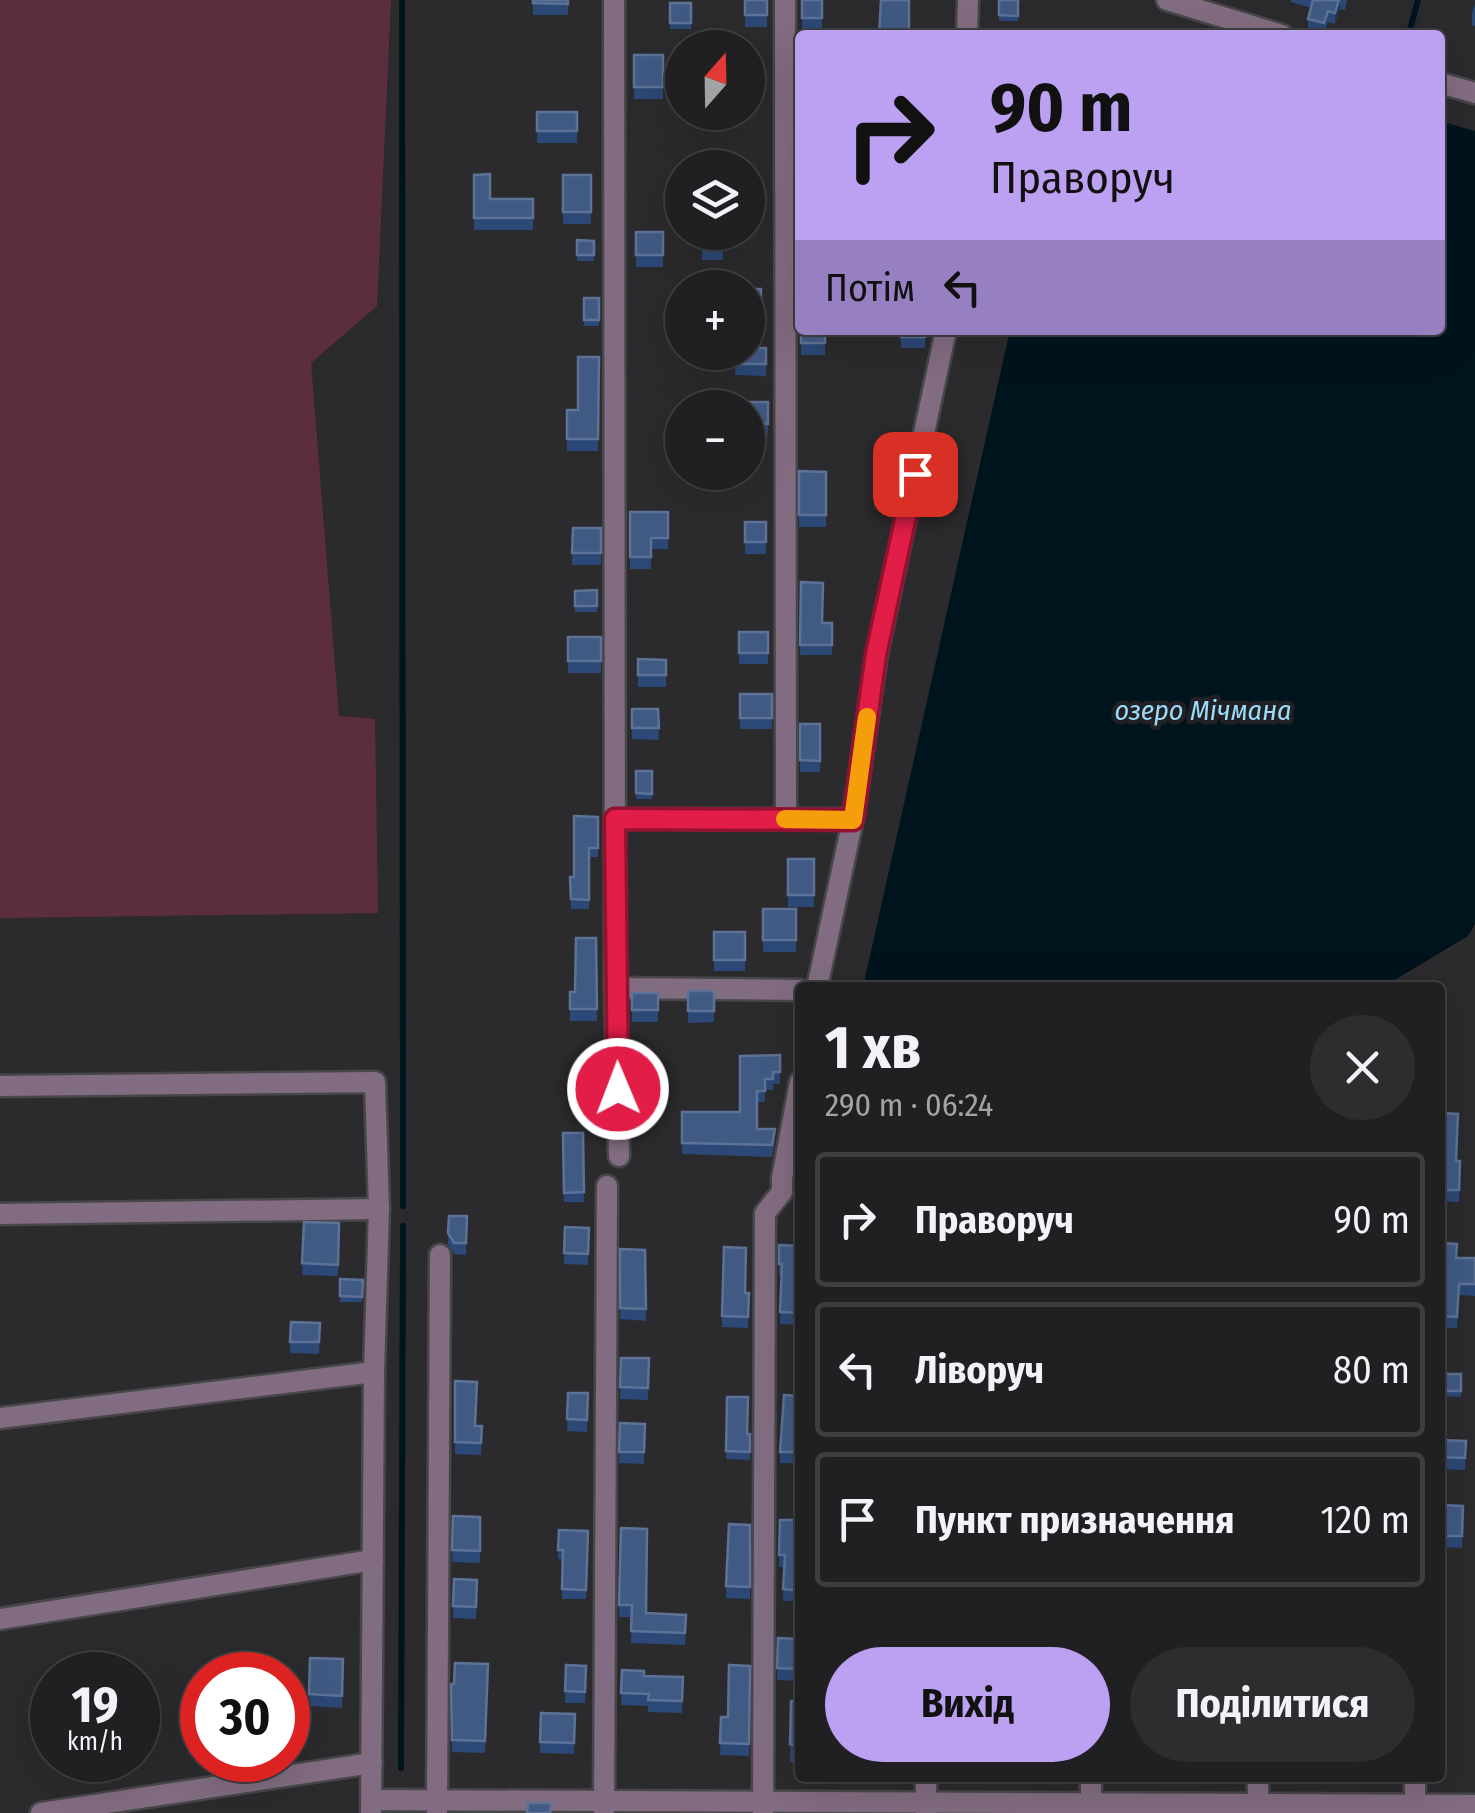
<!DOCTYPE html>
<html lang="uk">
<meta charset="utf-8">
<style>
:root{--surface:#202022;--page:#2d2d2f;--text:#f1f3f6;--muted:#a2a3a5;--line:#3d3e40;--accent:#bca0f2}
body{margin:0;font-family:"Fira Sans Condensed",sans-serif;background:var(--page);color:var(--text);height:100vh;display:flex;flex-direction:column;font-size:38px;white-space:nowrap}
*{box-sizing:border-box;margin:0}
p{font-size:32px;color:var(--muted)}
.icon{flex:none;width:55px;height:55px;fill:none;stroke:currentColor;stroke-width:2;stroke-linecap:round;stroke-linejoin:round}
.map{position:relative;flex:1;overflow:hidden}
.details{position:absolute;left:795px;top:982px;width:650px;height:800px;display:flex;flex-direction:column;background:var(--surface);border-radius:10px;box-shadow:0 10px 40px #0002,0 0 0 2px var(--line)}
.details>*{flex:none}
.guide{position:absolute;left:795px;top:30px;width:650px;height:305px;border-radius:10px;box-shadow:0 10px 40px #0002,0 0 0 2px var(--line);background:#bca0f2;color:#111;overflow:hidden}
.needle{width:65px;rotate:20deg}
.controls{position:absolute;left:665px;top:30px;display:grid;gap:20px}
.controls a{display:grid;place-items:center;width:100px;height:100px;border-radius:50%;background:var(--surface);box-shadow:0 10px 40px #0002,0 0 0 2px var(--line);font-size:50px}
.speed{position:absolute;left:30px;top:1652px;display:flex;gap:20px;font-size:50px;font-weight:700;text-align:center}
.speed>*{display:grid;place-content:center;width:130px;height:130px;border-radius:50%;background:var(--surface);box-shadow:0 10px 40px #0002,0 0 0 2px var(--line);line-height:1}
.speed small{font-size:25px;font-weight:400}
.speed .limit{border:15px solid #d22;background:#fff;color:#111}
.pin{position:absolute;display:grid;place-items:center;width:85px;height:85px;color:#fff;margin:-42px;border-radius:20px;box-shadow:0 5px 15px #0006}
.me{position:absolute;width:110px;margin:-55px;rotate:359deg;stroke-linejoin:round;filter:drop-shadow(0 0 8px #0008)}
.turn{display:flex;align-items:center;gap:35px;height:210px;padding:0 30px;font-size:45px}
.turn .icon{width:130px;height:130px;stroke-width:2.5}
.turn b{display:block;font-size:70px;line-height:85px}
.then{display:flex;align-items:center;height:95px;padding:0 30px;background:#0003;gap:20px;font-size:38px}
.round{display:grid;place-items:center;flex:none;width:105px;height:105px;border-radius:52px;background:var(--page)}
.headline{display:flex;align-items:center;justify-content:space-between;height:170px;padding:0 30px}
h1{font-size:60px;font-weight:700;line-height:75px}
.primary-button{display:flex;gap:20px;margin-top:auto;padding:20px 30px}
.primary-button a{flex:1;height:115px;border-radius:60px;background:var(--accent);color:#111;font-size:40px;font-weight:700;line-height:115px;text-align:center}
.primary-button a+a{background:var(--page);color:var(--text)}
ul{padding:0;list-style:none}
li{display:flex;align-items:center;gap:30px;height:135px;margin:0 20px 15px;padding:0 10px;border:5px solid var(--line);border-radius:10px}
li div{flex:1}
li b{display:block;font-size:38px}
li em{font-style:normal}
.map>svg:first-child{display:block}
</style>
<div class="map">
<svg width="1475" height="1813" viewBox="0 0 1475 1813">
<rect width="100%" height="100%" fill="#2b2b2e"/>
<!-- green -->
<path fill="#5c2e3d" d="M0 0H391L377 306 311 363 339 716 375 719 378 913 0 918Z"/>
<!-- water -->
<path fill="#00141e" d="M1440 121 1475 131V924L1468 936 1383 987H863L1010 330H1440Z"/>
<g fill="none" stroke-linecap="round" stroke-linejoin="round">
<!-- stream -->
<g stroke="#00141e" stroke-width="6">
<path d="M402 0 403 1206"/>
<path d="M1411 26 1418 0"/>
<path d="M401 1768 403 1226"/>
</g>
<defs>
<g id="minor">
<path d="M614 0 615 988 619 1156"/>
<path d="M785 0 786 819"/>
<path d="M1167 0 1282 35"/>
<path d="M967 35 968 0"/>
<path d="M1440 83 1475 93"/>
<path d="M615 819H853"/>
<path d="M615 988 800 990"/>
<path d="M817 988 853 819 877 654 946 330"/>
<path d="M0 1086 375 1082 379 1209 374 1372 371 1813"/>
<path d="M0 1214 379 1209"/>
<path d="M0 1418 374 1372"/>
<path d="M0 1619 373 1560"/>
<path d="M926 1778V1813"/>
<path d="M372 1800 1475 1805"/>
<path d="M604 1811 607 1186"/>
<path d="M763 1811 765 1213 782 1192V1178L800 1082"/>
<path d="M41 1813 372 1763"/>
<path d="M437 1813 440 1255"/>
<path d="M1091 1813V1778"/>
<path d="M1258 1813V1778"/>
<path d="M1415 1813V1778"/>
</g>
</defs>
<!-- minor casing -->
<use href="#minor" stroke="#47474a" stroke-width="25"/>
<!-- minor -->
<use href="#minor" stroke="#826c81" stroke-width="20"/>
</g>
<!-- wall -->
<g fill="#2c4876">
<rect x="533" y="0" width="35" height="15"/>
<rect x="745" y="0" width="22" height="27"/>
<rect x="802" y="0" width="20" height="30"/>
<path d="M999 0 1018 16V21H999Z"/>
<path d="M1291 0H1347L1345 10 1340 9 1335 24 1328 22 1324 35 1308 30V19L1311 8 1291 2Z"/>
<rect x="670" y="3" width="21" height="26"/>
<path d="M1475 4V26L1472 25V13Z"/>
<rect x="634" y="55" width="29" height="44"/>
<rect x="537" y="112" width="40" height="31"/>
<path d="M474 175 490 199H533V230H474Z"/>
<rect x="563" y="175" width="28" height="49"/>
<rect x="636" y="232" width="27" height="35"/>
<rect x="702" y="232" width="21" height="28"/>
<path d="M577 240 594 241V261H577Z"/>
<rect x="748" y="289" width="13" height="33"/>
<rect x="584" y="298" width="15" height="28"/>
<rect x="801" y="330" width="24" height="25"/>
<rect x="901" y="330" width="24" height="18"/>
<path d="M766 348V376L735 375 736 352Z"/>
<path d="M599 357 598 451H567V410H578Z"/>
<path d="M768 402V435H748V408Z"/>
<path d="M799 471 826 472V527H799Z"/>
<path d="M630 512H668V549H651V569H630Z"/>
<rect x="745" y="522" width="21" height="32"/>
<path d="M573 528H601V565H572Z"/>
<path d="M801 582 823 623H832V655H800Z"/>
<path d="M597 590V612H575V591Z"/>
<rect x="739" y="632" width="29" height="32"/>
<rect x="568" y="637" width="33" height="36"/>
<path d="M638 659 666 660V687H638Z"/>
<rect x="740" y="694" width="32" height="35"/>
<path d="M632 709H658L659 740 632 739Z"/>
<rect x="800" y="724" width="20" height="48"/>
<rect x="636" y="771" width="16" height="28"/>
<path d="M598 817V857H589V909H571L570 877H574Z"/>
<rect x="788" y="859" width="26" height="48"/>
<rect x="763" y="909" width="33" height="43"/>
<rect x="714" y="932" width="31" height="39"/>
<path d="M596 938 597 1021H570V992H575Z"/>
<path d="M688 991H714V1022L688 1023Z"/>
<rect x="632" y="993" width="26" height="29"/>
<path d="M780 1055V1084H773V1090H765V1102H757V1129L775 1140 772 1157 682 1154V1112H740Z"/>
<path d="M572 1081H587V1105L572 1104Z"/>
<path d="M1440 1113 1456 1161H1460L1459 1202 1440 1201Z"/>
<path d="M563 1133H583L584 1202H564Z"/>
<path d="M449 1216H467L466 1255 454 1254 448 1244Z"/>
<path d="M304 1222 339 1223 338 1276 302 1275Z"/>
<path d="M565 1227 589 1228 588 1265 564 1264Z"/>
<path d="M1440 1243 1457 1258H1475V1296L1459 1295 1457 1328H1440Z"/>
<path d="M779 1245 800 1246V1325L780 1324 781 1275H779Z"/>
<path d="M620 1249 645 1250 646 1321 620 1319Z"/>
<path d="M340 1279 363 1280 362 1302H340Z"/>
<path d="M745 1293H749L748 1328 722 1327V1316Z"/>
<path d="M291 1322 320 1323 319 1354 290 1353Z"/>
<path d="M621 1358H649L648 1400 620 1399Z"/>
<path d="M1440 1374H1461V1397L1440 1396Z"/>
<path d="M455 1381 476 1426H482L481 1455 455 1454Z"/>
<path d="M568 1393H588L587 1432 567 1431Z"/>
<path d="M800 1396V1463H780V1452Z"/>
<path d="M727 1397 747 1434H750V1460L726 1459Z"/>
<path d="M620 1423 645 1424 644 1464 619 1463Z"/>
<path d="M1441 1440 1466 1441 1465 1470 1440 1469Z"/>
<path d="M1440 1505 1463 1506 1462 1548 1440 1547Z"/>
<path d="M453 1516 480 1517V1563L452 1562Z"/>
<path d="M780 1520H800V1613H795V1601H783L784 1567H779Z"/>
<path d="M729 1524 750 1525V1599L726 1598Z"/>
<path d="M621 1528 647 1613 686 1615 685 1645 631 1643 632 1617H619Z"/>
<path d="M559 1530 588 1531 586 1599H562L563 1559H558Z"/>
<path d="M454 1579 477 1580 476 1619 453 1618Z"/>
<path d="M778 1638 800 1639V1681L777 1680Z"/>
<path d="M310 1658 343 1659 342 1708 309 1706Z"/>
<path d="M488 1664 485 1753 452 1752 451 1684H454Z"/>
<path d="M566 1665 586 1666 585 1703H565Z"/>
<path d="M750 1666 749 1756 720 1755 721 1717H728Z"/>
<path d="M622 1670 644 1676 683 1677 682 1713 648 1712V1706L621 1705Z"/>
<path d="M791 1701H800V1762H790Z"/>
<path d="M541 1713 575 1714 574 1754 540 1753Z"/>
</g>
<!-- shaded-wall -->
<path fill="#233554" d="M1340 0V9L1335 24V13Z"/>
<!-- building -->
<g fill="#415a84" stroke="#5d7296" stroke-width="2.5">
<path d="M533 0H568V4L533 3Z"/>
<rect x="745" y="0" width="22" height="15"/>
<rect x="802" y="0" width="20" height="18"/>
<path d="M881 0H909V35H879Z"/>
<path d="M999 0H1018V16L999 15Z"/>
<path d="M1313 0H1339L1335 13 1328 11 1324 23 1308 19Z"/>
<rect x="670" y="3" width="21" height="20"/>
<rect x="634" y="55" width="29" height="32"/>
<rect x="537" y="112" width="40" height="19"/>
<path d="M490 174V199H533V218H474V175Z"/>
<rect x="563" y="175" width="28" height="37"/>
<rect x="636" y="232" width="27" height="23"/>
<rect x="702" y="232" width="21" height="16"/>
<path d="M577 240 594 241V255H577Z"/>
<rect x="748" y="289" width="13" height="21"/>
<rect x="584" y="298" width="15" height="22"/>
<rect x="801" y="330" width="24" height="13"/>
<rect x="901" y="330" width="24" height="7"/>
<path d="M748 348H766V364H735L736 352H748Z"/>
<path d="M578 357H599L598 439H567V410H578Z"/>
<path d="M739 402H768V424L748 423V408H739Z"/>
<path d="M799 471 826 472V515H799Z"/>
<path d="M630 512H668V538H651V557H630Z"/>
<rect x="745" y="522" width="21" height="20"/>
<path d="M573 528H601V553H572Z"/>
<path d="M801 582 823 583 822 623H832V645H800Z"/>
<path d="M597 590V606H575V591Z"/>
<rect x="739" y="632" width="29" height="21"/>
<rect x="568" y="637" width="33" height="24"/>
<path d="M638 659 666 660V675H638Z"/>
<rect x="740" y="694" width="32" height="24"/>
<path d="M632 709H658L659 728H632Z"/>
<path d="M800 724H820V761L800 760Z"/>
<path d="M636 771H652V794L636 793Z"/>
<path d="M574 816 598 817V848H589V900L571 899 570 877H574Z"/>
<rect x="788" y="859" width="26" height="36"/>
<rect x="763" y="909" width="33" height="31"/>
<rect x="714" y="932" width="31" height="28"/>
<path d="M576 938H596L597 1009H570V992H575Z"/>
<rect x="688" y="991" width="26" height="20"/>
<rect x="632" y="993" width="26" height="17"/>
<path d="M780 1055V1072H773V1079H765V1091H757V1129H775L772 1145 682 1143V1112H740V1056Z"/>
<rect x="572" y="1081" width="15" height="18"/>
<path d="M1440 1113 1458 1114 1456 1161H1460L1459 1190H1440Z"/>
<path d="M563 1133H583L584 1192 564 1193Z"/>
<path d="M449 1216H467L466 1243H454L448 1233Z"/>
<path d="M304 1222 339 1223 338 1265 302 1263Z"/>
<path d="M565 1227 589 1228 588 1254 564 1253Z"/>
<path d="M1440 1243 1457 1244 1456 1258H1475V1284H1459L1457 1317 1440 1316Z"/>
<path d="M779 1245 800 1246V1313L780 1312 782 1264H779Z"/>
<path d="M724 1247 746 1248 745 1293H749L748 1317 722 1316Z"/>
<path d="M620 1249 645 1250 646 1309 620 1308Z"/>
<path d="M340 1279 363 1280 362 1297 340 1296Z"/>
<path d="M291 1322 320 1323 319 1342H290Z"/>
<path d="M621 1358H649L648 1388 620 1387Z"/>
<rect x="1440" y="1374" width="21" height="17"/>
<path d="M455 1381 477 1382 475 1426H482L481 1443 455 1442Z"/>
<path d="M568 1393H588L587 1420 567 1419Z"/>
<path d="M784 1395 800 1396V1452H780Z"/>
<path d="M727 1397H748L747 1434H750V1452L726 1451Z"/>
<path d="M620 1423 645 1424 644 1452H619Z"/>
<path d="M1441 1440 1466 1441 1465 1458 1440 1457Z"/>
<path d="M1440 1505 1463 1506 1462 1536H1440Z"/>
<path d="M453 1516 480 1517V1551L452 1550Z"/>
<path d="M780 1520H800V1601H795V1590L783 1589 785 1555H779Z"/>
<path d="M729 1524 750 1525V1587L726 1586Z"/>
<path d="M621 1528 647 1529 646 1613 686 1615 685 1633 631 1631 632 1605H619Z"/>
<path d="M559 1530 588 1531 586 1590 562 1589 563 1550H558Z"/>
<path d="M454 1579 477 1580 476 1607 453 1606Z"/>
<path d="M778 1638 800 1639V1669L777 1668Z"/>
<path d="M310 1658 343 1659 342 1696 309 1694Z"/>
<path d="M455 1663 488 1664 485 1741 452 1740 451 1684H454Z"/>
<path d="M566 1665 586 1666 585 1692 565 1691Z"/>
<path d="M729 1665 750 1666 749 1744 720 1743 721 1717H728Z"/>
<path d="M622 1670 644 1671V1676L683 1677 682 1701 648 1700 649 1694 621 1693Z"/>
<path d="M791 1701H800V1745L790 1744Z"/>
<path d="M541 1713 575 1714 574 1743 540 1742Z"/>
<path d="M528 1803H551L550 1813H527Z"/>
</g>
<g fill="none" stroke-linecap="round" stroke-linejoin="round">
<defs>
<path id="route" d="M618 1089 615 819 853 820 876 654 915 474"/>
</defs>
<!-- route casing -->
<use href="#route" stroke="#92132f" stroke-width="25"/>
<!-- route -->
<use href="#route" stroke="#e11d48" stroke-width="18"/>
<!-- slow -->
<path stroke="#f59e0b" stroke-width="18" d="M785 819 853 820 867 717"/>
</g>
<g text-anchor="middle" stroke-width="9" stroke-linejoin="round" paint-order="stroke">
<!-- water labels -->
<g font-size="28" font-style="italic" fill="#9cdcf8" stroke="#212125">
<text x="1203" y="720">озеро Мічмана</text>
</g>
</g>
</svg>
<div class="controls">
<a><svg class="needle" viewBox="-14 -14 28 28"><path d="M0-13l5 13h-10z" fill="#e53935"/><path d="M0 13l5-13h-10z" fill="#a2a3a5"/></svg></a>
<a><svg class="icon" aria-label="layers" viewBox="0 0 24 24"><path d="M12 4l9 5-9 5-9-5zM3 14l9 5 9-5"/></svg></a>
<a>+</a>
<a>−</a>
</div>
<div class="speed"><div>19<small>km/h</small></div><div class="limit">30</div></div>
<div class="pin" style="left:915px;top:474px;background:#d93025"><svg class="icon" aria-label="arrive" viewBox="0 0 24 24"><path d="M6 21V4h12l-3 4 3 4H6"/></svg></div>
<svg class="me" style="left:618px;top:1089px" viewBox="-20 -20 40 40"><circle r="17" fill="#e11d48" stroke="#fff" stroke-width="3"/><path d="M0-11L8 9 0 5-8 9z" fill="#fff"/></svg>
<div class="guide">
<div class="turn"><svg class="icon" aria-label="right" viewBox="0 0 24 24"><path d="M7 20v-9h11M14 6l5 5-5 5"/></svg><div><b>90 m</b>Праворуч</div></div>
<div class="then">Потім<svg class="icon" aria-label="left" viewBox="0 0 24 24"><path d="M17 20v-9H6M10 6l-5 5 5 5"/></svg></div>
</div>
<section class="details">
<div class="headline"><div><h1>1 хв</h1><p>290 m · 06:24</p></div><a class="round"><svg class="icon" aria-label="close" viewBox="0 0 24 24"><path d="M6 6l12 12M18 6L6 18"/></svg></a></div>
<ul>
<li><svg class="icon" aria-label="right" viewBox="0 0 24 24"><path d="M7 20v-9h11M14 6l5 5-5 5"/></svg><div><b>Праворуч</b></div><em>90 m</em></li>
<li><svg class="icon" aria-label="left" viewBox="0 0 24 24"><path d="M17 20v-9H6M10 6l-5 5 5 5"/></svg><div><b>Ліворуч</b></div><em>80 m</em></li>
<li><svg class="icon" aria-label="arrive" viewBox="0 0 24 24"><path d="M6 21V4h12l-3 4 3 4H6"/></svg><div><b>Пункт призначення</b></div><em>120 m</em></li>
</ul>
<div class="primary-button"><a>Вихід</a><a>Поділитися</a></div>
</section>
</div>
